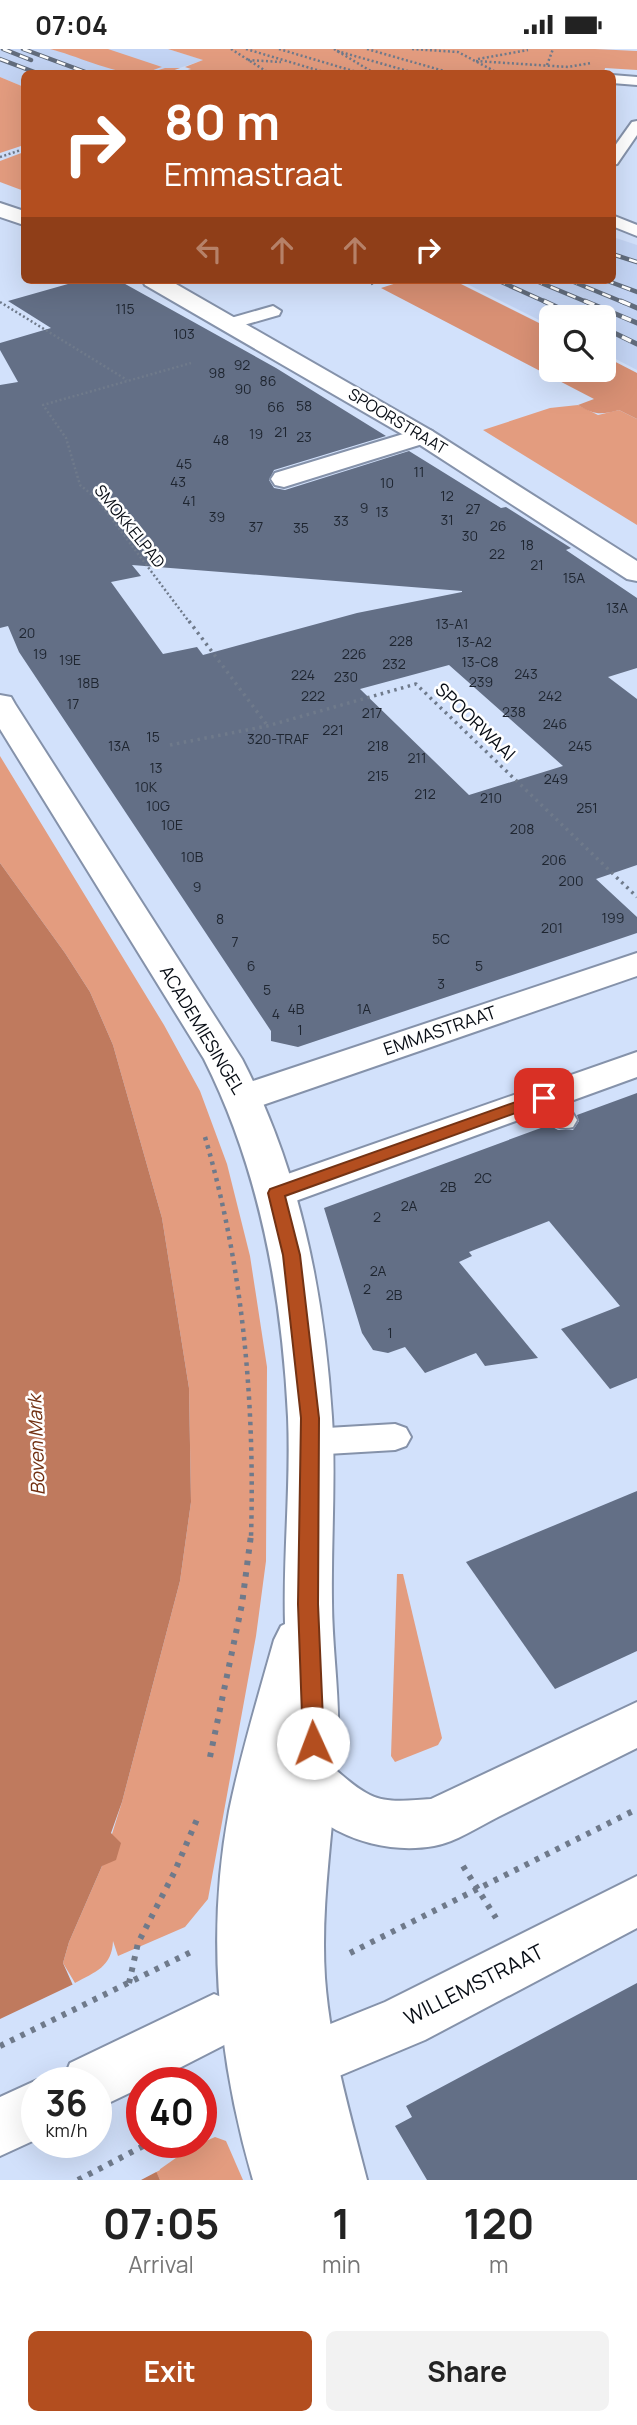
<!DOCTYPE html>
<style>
:root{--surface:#fff;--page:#f2f2f2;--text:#222;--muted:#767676;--accent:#b34e1f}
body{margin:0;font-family:Manrope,sans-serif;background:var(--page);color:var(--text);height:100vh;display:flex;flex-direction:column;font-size:26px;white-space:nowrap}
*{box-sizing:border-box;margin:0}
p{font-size:23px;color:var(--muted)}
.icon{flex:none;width:38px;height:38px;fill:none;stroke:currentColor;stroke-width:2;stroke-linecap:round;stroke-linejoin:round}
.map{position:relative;height:2131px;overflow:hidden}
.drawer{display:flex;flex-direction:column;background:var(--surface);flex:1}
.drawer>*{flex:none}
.top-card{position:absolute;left:21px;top:21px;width:595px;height:214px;border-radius:10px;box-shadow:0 7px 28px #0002;background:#b34e1f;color:#fff;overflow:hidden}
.controls{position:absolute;left:539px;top:256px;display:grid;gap:14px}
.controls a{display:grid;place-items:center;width:77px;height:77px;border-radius:10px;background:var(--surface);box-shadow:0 7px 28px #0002;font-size:35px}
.speed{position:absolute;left:21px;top:2018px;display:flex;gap:14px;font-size:35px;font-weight:700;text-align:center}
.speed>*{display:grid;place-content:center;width:91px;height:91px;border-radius:50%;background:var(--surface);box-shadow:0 7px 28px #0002;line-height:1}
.speed small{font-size:18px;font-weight:400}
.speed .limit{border:10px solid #d22;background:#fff;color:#111}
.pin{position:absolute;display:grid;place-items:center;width:60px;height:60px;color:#fff;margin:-30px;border-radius:14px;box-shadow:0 4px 10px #0006}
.me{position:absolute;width:77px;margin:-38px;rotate:358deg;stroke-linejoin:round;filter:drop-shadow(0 0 5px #0008)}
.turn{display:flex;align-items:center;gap:24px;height:147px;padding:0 28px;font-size:32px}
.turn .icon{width:91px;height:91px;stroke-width:2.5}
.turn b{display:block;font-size:49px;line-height:60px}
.lanes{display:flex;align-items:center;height:66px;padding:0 28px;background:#0003;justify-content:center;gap:35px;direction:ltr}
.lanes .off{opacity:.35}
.eta{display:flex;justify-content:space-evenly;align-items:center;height:119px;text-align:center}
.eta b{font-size:42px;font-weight:700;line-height:49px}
.cta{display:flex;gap:14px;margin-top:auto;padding:14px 28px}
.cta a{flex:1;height:80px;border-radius:10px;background:var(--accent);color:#fff;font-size:28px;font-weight:700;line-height:80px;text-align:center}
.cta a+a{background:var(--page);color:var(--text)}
.status{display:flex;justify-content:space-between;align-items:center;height:49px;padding:0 35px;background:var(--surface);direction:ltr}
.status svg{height:19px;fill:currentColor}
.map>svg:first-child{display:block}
</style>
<div class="status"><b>07:04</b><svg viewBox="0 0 49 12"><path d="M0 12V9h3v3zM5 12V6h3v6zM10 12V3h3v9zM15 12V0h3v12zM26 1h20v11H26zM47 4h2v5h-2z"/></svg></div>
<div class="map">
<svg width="637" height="2131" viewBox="0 0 637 2131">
<rect width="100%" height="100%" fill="#d2e1fb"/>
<!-- built -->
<g fill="#c3d4f4">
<path d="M0 0H50L76 6 98 0H168L204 11 164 24H24V38L0 28Z"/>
<path d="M613 188 637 196V321L604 304V268H551V277L459 231H612Z"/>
</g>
<!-- green -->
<g fill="#e39c7f">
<path d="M50 0H108L162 18C155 20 148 24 141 24 119 27 75 6 50 0Z"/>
<path d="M168 0H595L637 2V21L605 19 604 24H149L165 19H180L172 22 178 24 191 20 185 18 203 11Z"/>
<path d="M0 28 24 38V96L0 104Z"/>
<path d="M24 103V142L0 133V112Z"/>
<path d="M578 356 598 366 619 361 637 370V476L483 381 550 359Z"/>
<path d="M0 707 164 976 200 1042 227 1115 250 1207 267 1318 266 1512 256 1587 208 1850 185 1878 118 1907 113 1892C112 1918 95 1923 75 1934L63 1914 69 1893 102 1817 122 1753 180 1532 191 1453 189 1339 162 1169 113 996 90 943 65 904 0 814Z"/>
<path d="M397 1525H403L442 1689 438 1696 395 1713 391 1707Z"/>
<path d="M215 2088 226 2092 243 2131H160L156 2123 190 2099Z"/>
</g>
<!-- forest -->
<path fill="#d89074" d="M406 231H453L551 280V320H604V307L637 324V370L619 361C601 366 594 366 578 356L594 350 381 239Z"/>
<!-- water -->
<path fill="#bf7a5e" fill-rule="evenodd" d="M0 814 65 904 90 943 113 996 162 1169 189 1339 191 1453 180 1532 122 1753 111 1784 121 1794 116 1811 102 1817 69 1893 63 1914 160 2131H0ZM37 2034H96V2093H37Z"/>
<!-- pier -->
<path fill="#d2e1fb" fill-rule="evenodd" d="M78 1933 142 2080V2093H147L160 2121 141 2131H0V1970ZM37 2034H96V2093H37Z"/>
<!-- building -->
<g fill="#636f86" fill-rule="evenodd">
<path d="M82 231H118L276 319 386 387 274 421 269 431 274 439 285 441 409 402 501 459 506 458 571 499 566 501 637 549V619L608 628 637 650V816L596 830 637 868V884L298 998 271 992V982L19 603 8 577 0 579V336L18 333 0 301V294L51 279 8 252ZM132 516 462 542V543L357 564 203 606 197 598 163 605 111 533 141 527ZM449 616 563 717 469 746 360 640Z"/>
<path d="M637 1044V1329L610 1340 561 1280 620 1257 549 1172 469 1203 472 1207 459 1213 538 1309 485 1317 476 1304 425 1324 405 1298 388 1304 373 1301 362 1284 324 1159 549 1076 558 1081H573L579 1072 577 1066Z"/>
<path d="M637 1442V1602L555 1640 466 1513Z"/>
<path d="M637 1934V2131H427L395 2077 412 2068 406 2057Z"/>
</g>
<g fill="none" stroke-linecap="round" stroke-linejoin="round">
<defs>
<g id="service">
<path d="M612 26 637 28V36L612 34Z"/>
<path d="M637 72V86L617 115 612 116V101L632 73Z"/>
<path d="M612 166 637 176V187L612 177Z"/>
<path d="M273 257 281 262 279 266 230 280 221 275 224 271Z"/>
<path d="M544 1040C559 1044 569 1058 577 1071L573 1078C552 1083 540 1066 530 1049L534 1042Z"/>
<path d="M395 1375 406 1379 411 1388 406 1397 395 1401 310 1406 299 1402 294 1393 299 1384 310 1380Z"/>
</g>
<g id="pedestrian">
<path d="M423 379 432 382 436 387 432 392 284 438 275 436 271 430 275 424Z"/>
<path d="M214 1945 234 1953 242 1972 234 1991 150 2034H142V2038L96 2060V2034H62L70 2014Z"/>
<path d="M37 2031 42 2034H37V2090L0 2107V2048Z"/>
</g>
<g id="minor">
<path d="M0 154 24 162V176L0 168Z"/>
<path d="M142 231H169L432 382 637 512V532L627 530 414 392 145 236Z"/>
<path d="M637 904V927L257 1058 243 1062 229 1058 224 1049 229 1040Z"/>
<path d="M637 1003V1028L290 1154 276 1158 262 1154 256 1144 262 1134Z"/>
<path d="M637 1653V1699C591 1722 544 1745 498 1768 478 1778 456 1793 434 1797 378 1807 310 1782 284 1728L292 1712 310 1705C334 1714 347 1735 370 1746 387 1755 412 1751 431 1750Z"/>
<path d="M637 1827V1879L425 1991 308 2040 288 2032 280 2012 288 1992 385 1953Z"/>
</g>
<path id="tertiary" d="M0 646 11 648 15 655 242 1010C300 1121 324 1244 332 1368 336 1429 331 1491 332 1552 332 1599 340 1647 338 1695 335 1774 320 1850 325 1929 330 1998 350 2064 367 2131H253C218 2011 206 1885 229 1762 241 1704 258 1648 274 1591L281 1577 285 1575C283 1506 291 1437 288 1368 282 1245 260 1121 204 1010L0 680Z"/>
</defs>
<!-- service casing -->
<use href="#service" stroke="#8592aa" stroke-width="4"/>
<!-- pedestrian casing -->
<use href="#pedestrian" stroke="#8592aa" stroke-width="4"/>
<!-- minor casing -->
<use href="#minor" stroke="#8592aa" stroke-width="4"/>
<!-- tertiary casing -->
<use href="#tertiary" stroke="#8592aa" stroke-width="4"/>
<!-- path-far3 -->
<g stroke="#6f7a8b" stroke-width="2.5" stroke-dasharray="2 2.5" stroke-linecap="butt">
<path d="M231 0 269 24"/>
<path d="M246 0 327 24"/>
<path d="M279 0 360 24"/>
<path d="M334 0 374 24"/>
<path d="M367 0 451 24"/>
<path d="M412 0 458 3 498 24"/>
<path d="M337 2 415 24"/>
<path d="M478 10 528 1"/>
<path d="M248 11 281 13"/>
<path d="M476 12 568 18 591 14"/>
<path d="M547 16 553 0"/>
<path d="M0 108 24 100"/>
<path d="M371 235 384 231"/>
<path d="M0 253 127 331"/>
<path d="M190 574 96 449 80 436 66 389 43 356 191 314"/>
</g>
<!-- path-far2 -->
<g stroke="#6f7a8b" stroke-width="3.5" stroke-dasharray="2.5 4.5" stroke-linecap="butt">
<path d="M189 572 267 676"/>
<path d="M170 696 267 677 416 635 637 848"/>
</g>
<!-- path-far1 -->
<path stroke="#6f7a8b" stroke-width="4.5" stroke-dasharray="3.5 5" stroke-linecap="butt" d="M205 1088C243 1217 255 1354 251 1488"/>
<!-- path -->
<g stroke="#6f7a8b" stroke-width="6" stroke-dasharray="4.5 7" stroke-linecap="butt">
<path d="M210 1708 242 1555 251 1486"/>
<path d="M463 1817 496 1869"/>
<path d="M350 1904 637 1760"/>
<path d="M129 1934 138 1894 174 1824 198 1768"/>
<path d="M0 1997 191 1903"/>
<path d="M78 2131 151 2093"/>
</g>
<!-- service -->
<use href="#service" fill="#fff" fill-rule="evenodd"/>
<!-- pedestrian -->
<use href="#pedestrian" fill="#fff" fill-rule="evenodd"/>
<!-- minor -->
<use href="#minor" fill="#fff" fill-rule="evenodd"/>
<!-- tertiary -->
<use href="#tertiary" fill="#fff" fill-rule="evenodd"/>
<defs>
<g id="rail-far1">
<path d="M3 0 31 11"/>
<path d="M23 0 88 24"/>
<path d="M0 10 37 24"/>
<path d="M612 205 637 213"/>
<path d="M497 231 548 254"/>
<path d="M534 231 589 254"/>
<path d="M569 231 625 254"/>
<path d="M605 231 637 243"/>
</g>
<g id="rail">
<path d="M544 252 578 268"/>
<path d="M585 252 637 274"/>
<path d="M621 252 637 259"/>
<path d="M604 279 637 295"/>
</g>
</defs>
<!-- rail-far1 casing -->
<use href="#rail-far1" stroke="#626c7c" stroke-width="4.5"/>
<!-- rail casing -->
<use href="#rail" stroke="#626c7c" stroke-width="5"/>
<!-- rail-far1 -->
<use href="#rail-far1" stroke="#fff" stroke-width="2.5" stroke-dasharray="9" stroke-linecap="butt"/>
<!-- rail -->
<use href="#rail" stroke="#fff" stroke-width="3.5" stroke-dasharray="10" stroke-linecap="butt"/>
</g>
<!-- route -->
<path fill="#b34e1f" stroke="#743314" stroke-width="2" d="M544 1043 549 1045 552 1049 549 1052 285 1147 300 1206 319 1369 318 1555 324 1694 321 1700 313 1703 306 1700 303 1694 298 1555 301 1369 283 1206 268 1144 270 1140Z"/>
<g text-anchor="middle" stroke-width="5" stroke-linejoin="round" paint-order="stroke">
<!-- number labels -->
<g font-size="14" fill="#1e2530">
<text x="125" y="265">115</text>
<text x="184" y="290">103</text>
<text x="242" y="321">92</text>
<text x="217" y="329">98</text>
<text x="268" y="337">86</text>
<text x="243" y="345">90</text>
<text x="304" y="362">58</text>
<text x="276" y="363">66</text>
<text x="281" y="388">21</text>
<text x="256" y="390">19</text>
<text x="304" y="393">23</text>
<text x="221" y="396">48</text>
<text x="184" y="420">45</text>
<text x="419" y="428">11</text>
<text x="178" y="438">43</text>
<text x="387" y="439">10</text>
<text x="447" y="452">12</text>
<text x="189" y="457">41</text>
<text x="364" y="464">9</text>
<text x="473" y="465">27</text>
<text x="382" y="468">13</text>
<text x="217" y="473">39</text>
<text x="447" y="476">31</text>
<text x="341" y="477">33</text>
<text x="498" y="482">26</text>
<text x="256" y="483">37</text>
<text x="301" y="484">35</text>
<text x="470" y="492">30</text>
<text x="527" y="501">18</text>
<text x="497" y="510">22</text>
<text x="537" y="521">21</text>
<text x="574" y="534">15A</text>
<text x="617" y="564">13A</text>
<text x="452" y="580">13-A1</text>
<text x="27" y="589">20</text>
<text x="401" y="597">228</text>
<text x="474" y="598">13-A2</text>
<text x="40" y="610">19</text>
<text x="354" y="610">226</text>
<text x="70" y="616">19E</text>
<text x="480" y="618">13-C8</text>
<text x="394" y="620">232</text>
<text x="526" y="630">243</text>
<text x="303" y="631">224</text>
<text x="346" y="633">230</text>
<text x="481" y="638">239</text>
<text x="88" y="639">18B</text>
<text x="313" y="652">222</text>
<text x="550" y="652">242</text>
<text x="73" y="660">17</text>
<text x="514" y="668">238</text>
<text x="372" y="669">217</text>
<text x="555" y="680">246</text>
<text x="333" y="686">221</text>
<text x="153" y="693">15</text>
<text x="278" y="695">320-TRAF</text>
<text x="119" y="702">13A</text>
<text x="378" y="702">218</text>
<text x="580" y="702">245</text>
<text x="417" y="714">211</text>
<text x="156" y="724">13</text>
<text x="378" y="732">215</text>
<text x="556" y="735">249</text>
<text x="146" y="743">10K</text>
<text x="425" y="750">212</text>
<text x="491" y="754">210</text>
<text x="158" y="762">10G</text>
<text x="587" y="764">251</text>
<text x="172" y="781">10E</text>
<text x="522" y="785">208</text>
<text x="192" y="813">10B</text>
<text x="554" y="816">206</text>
<text x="571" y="837">200</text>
<text x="197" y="843">9</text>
<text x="613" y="874">199</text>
<text x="220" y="875">8</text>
<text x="552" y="884">201</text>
<text x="441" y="895">5C</text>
<text x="235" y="898">7</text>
<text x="251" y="922">6</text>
<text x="479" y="922">5</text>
<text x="441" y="940">3</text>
<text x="267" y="946">5</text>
<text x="296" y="965">4B</text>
<text x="364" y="965">1A</text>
<text x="276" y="970">4</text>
<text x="300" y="986">1</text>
<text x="483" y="1134">2C</text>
<text x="448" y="1143">2B</text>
<text x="409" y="1162">2A</text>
<text x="377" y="1173">2</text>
<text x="378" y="1227">2A</text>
<text x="367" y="1245">2</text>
<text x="394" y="1251">2B</text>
<text x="390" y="1289">1</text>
</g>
<!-- far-street labels -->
<g font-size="16" fill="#070c14" stroke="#fff">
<text transform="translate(398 372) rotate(31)" y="6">SPOORSTRAAT</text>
<text transform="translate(130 477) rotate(51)" y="6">SMOKKELPAD</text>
</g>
<!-- street labels -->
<g font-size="18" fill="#070c14" stroke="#fff">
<text transform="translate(475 673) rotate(44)" y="6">SPOORWAAI</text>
<text transform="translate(202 981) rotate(59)" y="6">ACADEMIESINGEL</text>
<text transform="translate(440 982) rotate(-19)" y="6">EMMASTRAAT</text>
</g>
<!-- water labels -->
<g font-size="19" font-style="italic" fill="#713012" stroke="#fff">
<text transform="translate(36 1396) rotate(-92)" y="7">Boven Mark</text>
</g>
<!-- near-street labels -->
<g font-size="21" fill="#070c14" stroke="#fff">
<text transform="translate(474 1936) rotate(-27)" y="7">WILLEMSTRAAT</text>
</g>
</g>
</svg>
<div class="controls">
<a><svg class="icon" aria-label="search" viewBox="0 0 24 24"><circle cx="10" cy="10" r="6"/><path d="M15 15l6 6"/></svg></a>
</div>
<div class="speed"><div>36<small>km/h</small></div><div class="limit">40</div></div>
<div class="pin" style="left:544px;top:1049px;background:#d93025"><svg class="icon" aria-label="arrive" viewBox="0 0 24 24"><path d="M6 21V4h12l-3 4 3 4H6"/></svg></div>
<svg class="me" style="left:313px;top:1694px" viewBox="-20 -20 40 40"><circle r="19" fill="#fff"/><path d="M0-13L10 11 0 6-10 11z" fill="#b34e1f"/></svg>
<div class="top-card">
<div class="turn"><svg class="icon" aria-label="right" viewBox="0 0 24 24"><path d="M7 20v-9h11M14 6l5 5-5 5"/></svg><div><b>80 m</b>Emmastraat</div></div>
<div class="lanes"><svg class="icon off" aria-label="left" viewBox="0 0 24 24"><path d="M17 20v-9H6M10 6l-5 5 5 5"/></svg><svg class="icon off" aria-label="ahead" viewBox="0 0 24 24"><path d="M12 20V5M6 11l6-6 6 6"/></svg><svg class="icon off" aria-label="ahead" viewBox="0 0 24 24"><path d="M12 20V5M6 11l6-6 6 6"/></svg><svg class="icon" aria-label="right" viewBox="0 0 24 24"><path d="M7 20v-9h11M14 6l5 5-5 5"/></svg></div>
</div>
</div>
<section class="drawer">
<div class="eta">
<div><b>07:05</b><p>Arrival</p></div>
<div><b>1</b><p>min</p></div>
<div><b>120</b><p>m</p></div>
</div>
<div class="cta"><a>Exit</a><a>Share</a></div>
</section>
